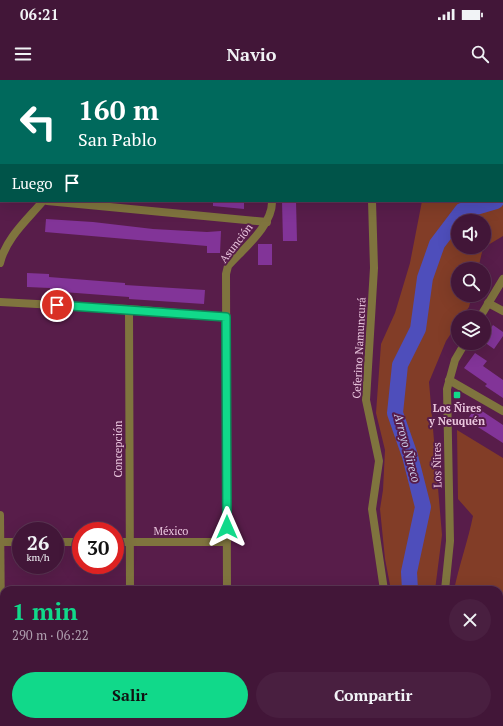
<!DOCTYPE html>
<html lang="es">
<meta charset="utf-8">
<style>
:root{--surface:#421638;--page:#491f40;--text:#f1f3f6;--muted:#ae9fae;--line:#5a3553;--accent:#11d98a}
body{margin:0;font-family:"PT Serif",serif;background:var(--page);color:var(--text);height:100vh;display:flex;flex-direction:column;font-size:15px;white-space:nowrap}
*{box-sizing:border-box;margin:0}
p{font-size:13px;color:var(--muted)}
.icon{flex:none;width:22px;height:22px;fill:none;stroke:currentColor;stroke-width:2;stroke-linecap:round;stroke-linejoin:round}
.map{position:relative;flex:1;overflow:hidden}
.side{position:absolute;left:0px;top:506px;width:503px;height:140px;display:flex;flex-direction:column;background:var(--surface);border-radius:12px 12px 0 0;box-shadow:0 4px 16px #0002,0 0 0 1px var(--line)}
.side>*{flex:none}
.top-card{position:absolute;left:0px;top:0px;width:503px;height:122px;box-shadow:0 4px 16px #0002,0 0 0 1px var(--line);background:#00695c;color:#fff;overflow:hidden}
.fabs{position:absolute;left:451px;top:134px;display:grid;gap:8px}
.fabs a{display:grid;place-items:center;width:40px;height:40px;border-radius:50%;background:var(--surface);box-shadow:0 4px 16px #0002,0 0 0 1px var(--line);font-size:20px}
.speed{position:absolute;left:12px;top:442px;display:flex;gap:8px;font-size:20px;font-weight:700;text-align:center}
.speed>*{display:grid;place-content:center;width:52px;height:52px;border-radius:50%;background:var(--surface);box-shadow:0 4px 16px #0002,0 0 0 1px var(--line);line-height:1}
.speed small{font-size:10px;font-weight:400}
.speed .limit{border:6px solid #d22;background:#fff;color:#111}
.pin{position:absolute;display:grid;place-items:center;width:34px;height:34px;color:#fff;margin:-17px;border:2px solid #fff;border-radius:50%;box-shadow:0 1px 4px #0007}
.me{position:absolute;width:44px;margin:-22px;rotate:0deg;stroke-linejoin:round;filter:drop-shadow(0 0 3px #0008)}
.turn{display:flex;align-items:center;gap:14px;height:84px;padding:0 12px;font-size:18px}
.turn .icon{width:52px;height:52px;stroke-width:2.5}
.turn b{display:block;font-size:28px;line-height:34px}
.then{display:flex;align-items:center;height:38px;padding:0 12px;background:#0003;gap:8px;font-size:15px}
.round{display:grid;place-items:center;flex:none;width:42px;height:42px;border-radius:21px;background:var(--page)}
.head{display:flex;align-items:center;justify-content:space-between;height:68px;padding:0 12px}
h1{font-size:24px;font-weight:700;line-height:30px;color:var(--accent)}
.cta{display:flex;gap:8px;margin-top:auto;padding:8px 12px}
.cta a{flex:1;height:46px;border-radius:24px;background:var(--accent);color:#111;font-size:16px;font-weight:700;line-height:46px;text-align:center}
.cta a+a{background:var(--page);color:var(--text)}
.status{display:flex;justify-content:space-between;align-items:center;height:28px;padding:0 20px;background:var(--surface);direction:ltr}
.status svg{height:11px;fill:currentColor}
header{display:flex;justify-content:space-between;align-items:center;height:52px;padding:0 12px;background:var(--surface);font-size:18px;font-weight:700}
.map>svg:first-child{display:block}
</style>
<div class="status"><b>06:21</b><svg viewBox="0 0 49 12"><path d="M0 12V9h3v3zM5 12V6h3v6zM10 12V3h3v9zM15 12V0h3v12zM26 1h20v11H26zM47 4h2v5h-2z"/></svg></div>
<header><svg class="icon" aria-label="menu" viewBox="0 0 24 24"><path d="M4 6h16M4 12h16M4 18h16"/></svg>Navio<svg class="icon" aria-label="search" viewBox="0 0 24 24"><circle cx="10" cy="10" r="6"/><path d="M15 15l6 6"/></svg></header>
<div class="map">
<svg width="503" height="646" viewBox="0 0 503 646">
<rect width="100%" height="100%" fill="#581d4a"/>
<!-- green -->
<g fill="#823d27" fill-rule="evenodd">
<path d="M466 0H503V156L483 168 478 189H458V215H472L469 227 462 237H458V243L446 261 429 302 442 455 435 510H391L385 479 380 429 383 410 385 370 376 333 381 264 395 233 410 183 422 121H502V1ZM458 141H484V167H458Z"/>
<path d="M457 350 503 378V564L499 563V510H454C459 485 468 461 473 436L458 419Z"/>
</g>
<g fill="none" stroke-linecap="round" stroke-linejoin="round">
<!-- river -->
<g stroke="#4e4ebb" stroke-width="16">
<path d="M410 510 409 492 423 427 410 376 395 333 400 285 418 249 425 198 437 164 462 131 496 121"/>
<path d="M407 646V642"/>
</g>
</g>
<!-- building -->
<g fill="#823498">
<path d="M213 121H244V129L213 126Z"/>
<path d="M282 121H296L297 161H283Z"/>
<path d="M46 139 93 142 153 149 207 152 221 151 220 173H207V166L45 152Z"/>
<rect x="258" y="164" width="14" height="21"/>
<path d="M27 193 49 194V197L125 203V205L205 210 204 224 129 219V217L50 211V208L27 207Z"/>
<path d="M493 245 503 252V256L494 269 484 262V258Z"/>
<path d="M475 273 487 281 483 286 503 300V318L485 306 487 304 464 288Z"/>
<path d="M476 327 503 345V363L467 340Z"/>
</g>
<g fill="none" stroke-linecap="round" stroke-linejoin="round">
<!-- minor -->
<g stroke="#7f743e" stroke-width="8">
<path d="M100 0 101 1"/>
<path d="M266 0V1"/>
<path d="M368 0V1"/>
<path d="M6 1 7 0"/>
<path d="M0 8 1 7"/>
<path d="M0 71 1 72"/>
<path d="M47 121 267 142"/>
<path d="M372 121 374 188 366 320 379 381 372 429 384 510"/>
<path d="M0 222 129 229 226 237"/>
<path d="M488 223 503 231"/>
<path d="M129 229 130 510"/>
<path d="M480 237 503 199"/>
<path d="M449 300 503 331"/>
<path d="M0 462H21"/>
<path d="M55 462H81"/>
<path d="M115 462H227"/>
<path d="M227 510 226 194 228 186C243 169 273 145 272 121"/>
<path d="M445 510 450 461 447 309 455 280 465 263"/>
<path d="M499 573 503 574"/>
<path d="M133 642V646"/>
<path d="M228 642V646"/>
<path d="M440 642V646"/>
<path d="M499 642 503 643"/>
<path d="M361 646 363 642"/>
</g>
<!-- tertiary -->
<g stroke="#7f743e" stroke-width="8">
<path d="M142 1 143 0"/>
<path d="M0 183C6 158 27 140 43 121"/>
<path d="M0 435 2 646"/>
</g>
</g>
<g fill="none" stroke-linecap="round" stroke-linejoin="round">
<defs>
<path id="route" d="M57 225 226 237 227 447"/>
</defs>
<!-- route casing -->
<use href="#route" stroke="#0b8d5a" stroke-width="10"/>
<!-- route -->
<use href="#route" stroke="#11d98a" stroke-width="7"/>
</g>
<!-- markers -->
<rect fill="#11d98a" stroke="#581d4a" stroke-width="1.5" x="453" y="311" width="8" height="8" rx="2"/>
<g text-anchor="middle" stroke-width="4" stroke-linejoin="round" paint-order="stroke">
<!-- street labels -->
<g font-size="11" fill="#e9c5dd" stroke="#581d4a">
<text transform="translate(236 163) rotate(-52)" y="4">Asunción</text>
<text transform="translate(359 268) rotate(-87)" y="4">Ceferino Namuncurá</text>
<text transform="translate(118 369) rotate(-90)" y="4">Concepción</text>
<text transform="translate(437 385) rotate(-91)" y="4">Los Ñires</text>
<text x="171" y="455">México</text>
</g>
<!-- poi labels -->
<g font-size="11" font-weight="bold" fill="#e9c5dd" stroke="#581d4a">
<text x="457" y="332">Los Ñires<tspan x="457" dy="13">y Neuquén</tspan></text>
</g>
<!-- water labels -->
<g font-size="12" font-style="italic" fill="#ccd1ed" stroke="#581d4a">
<text transform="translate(407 368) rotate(75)" y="4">Arroyo Ñireco</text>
</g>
</g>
</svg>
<div class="fabs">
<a><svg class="icon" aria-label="sound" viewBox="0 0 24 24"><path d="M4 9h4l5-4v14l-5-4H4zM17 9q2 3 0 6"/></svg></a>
<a><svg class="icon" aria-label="search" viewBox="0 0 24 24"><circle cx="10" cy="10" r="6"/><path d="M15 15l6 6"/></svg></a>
<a><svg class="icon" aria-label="layers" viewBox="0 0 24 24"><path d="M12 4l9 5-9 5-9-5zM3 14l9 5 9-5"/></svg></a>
</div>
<div class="speed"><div>26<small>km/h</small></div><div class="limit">30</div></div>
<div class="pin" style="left:57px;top:225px;background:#d93025"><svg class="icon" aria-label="arrive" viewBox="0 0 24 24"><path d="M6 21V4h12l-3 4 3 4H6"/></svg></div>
<svg class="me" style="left:227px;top:447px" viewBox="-20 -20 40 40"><path d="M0-17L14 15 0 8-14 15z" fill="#11d98a" stroke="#fff" stroke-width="4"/></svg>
<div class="top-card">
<div class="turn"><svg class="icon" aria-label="left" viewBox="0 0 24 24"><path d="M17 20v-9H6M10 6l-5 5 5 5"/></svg><div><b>160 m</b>San Pablo</div></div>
<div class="then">Luego<svg class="icon" aria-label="arrive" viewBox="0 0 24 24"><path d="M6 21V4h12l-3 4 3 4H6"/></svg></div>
</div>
<section class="side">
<div class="head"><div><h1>1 min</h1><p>290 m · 06:22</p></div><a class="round"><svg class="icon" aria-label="close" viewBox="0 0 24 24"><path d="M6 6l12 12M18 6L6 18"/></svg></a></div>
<div class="cta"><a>Salir</a><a>Compartir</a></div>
</section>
</div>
